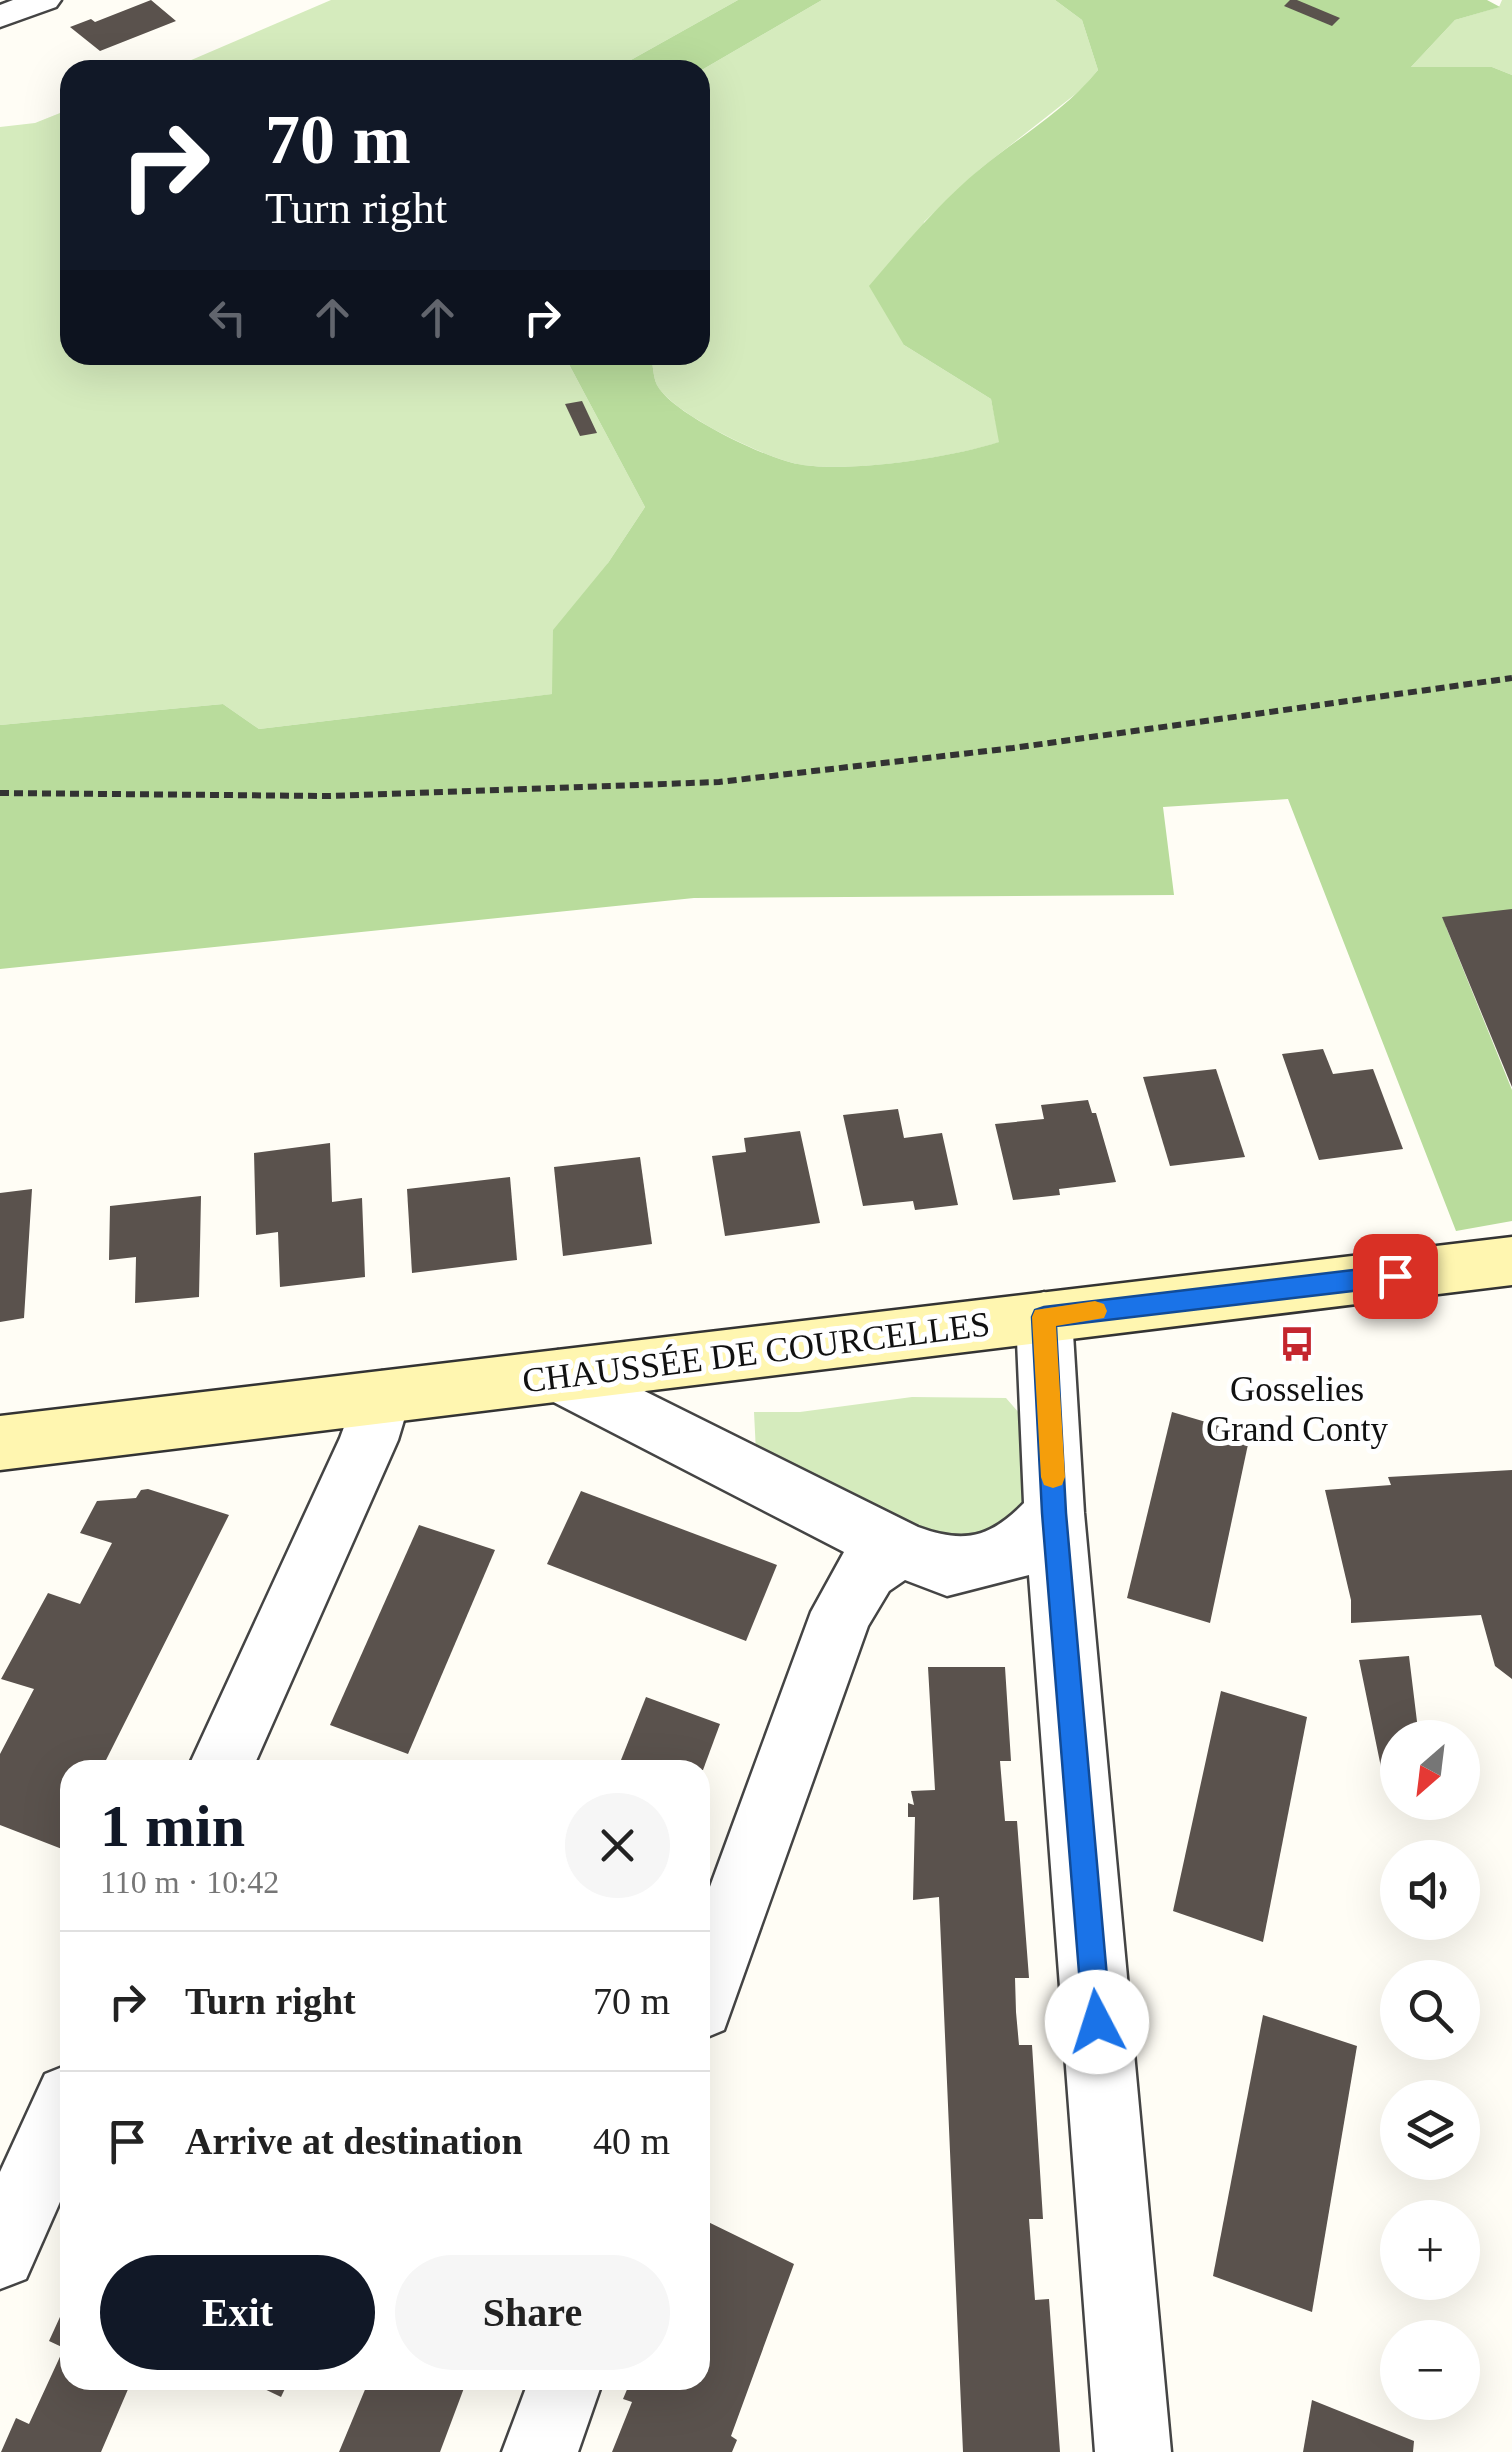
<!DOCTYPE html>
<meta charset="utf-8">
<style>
:root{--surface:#fff;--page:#f6f6f6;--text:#222;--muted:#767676;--line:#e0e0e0;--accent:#111827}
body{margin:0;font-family:Georgia,serif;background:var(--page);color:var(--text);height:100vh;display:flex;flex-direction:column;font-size:38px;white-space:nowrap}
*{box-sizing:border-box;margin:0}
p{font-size:32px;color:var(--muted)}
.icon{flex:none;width:55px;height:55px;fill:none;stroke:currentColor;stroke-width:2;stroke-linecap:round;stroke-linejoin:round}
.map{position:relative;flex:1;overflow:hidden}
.details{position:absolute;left:60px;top:1760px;width:650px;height:630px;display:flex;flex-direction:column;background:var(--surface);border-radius:30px;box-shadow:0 10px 40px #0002}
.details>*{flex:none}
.hud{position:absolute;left:60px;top:60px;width:650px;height:305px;border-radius:30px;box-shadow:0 10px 40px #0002;background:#111827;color:#fff;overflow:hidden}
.needle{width:65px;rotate:208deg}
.controls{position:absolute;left:1380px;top:1720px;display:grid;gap:20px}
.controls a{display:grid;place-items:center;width:100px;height:100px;border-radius:50%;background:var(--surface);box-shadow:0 10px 40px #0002;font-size:50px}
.pin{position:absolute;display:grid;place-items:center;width:85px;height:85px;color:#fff;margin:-42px;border-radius:20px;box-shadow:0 5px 15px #0006}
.me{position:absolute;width:110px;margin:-55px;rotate:355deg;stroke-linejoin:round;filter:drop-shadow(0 0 8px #0008)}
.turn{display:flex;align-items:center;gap:35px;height:210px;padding:0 40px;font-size:45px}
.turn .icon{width:130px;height:130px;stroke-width:2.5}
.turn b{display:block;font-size:70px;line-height:85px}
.lanes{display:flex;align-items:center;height:95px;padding:0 40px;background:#0003;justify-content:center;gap:50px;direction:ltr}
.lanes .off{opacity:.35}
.round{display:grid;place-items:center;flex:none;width:105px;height:105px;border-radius:52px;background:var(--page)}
.headline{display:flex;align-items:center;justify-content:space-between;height:170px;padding:0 40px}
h1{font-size:60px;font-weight:700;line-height:75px;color:var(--accent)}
.button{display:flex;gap:20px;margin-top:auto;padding:20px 40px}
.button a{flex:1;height:115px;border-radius:60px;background:var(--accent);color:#fff;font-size:40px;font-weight:700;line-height:115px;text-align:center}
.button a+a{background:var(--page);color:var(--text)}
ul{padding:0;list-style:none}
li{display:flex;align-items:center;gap:30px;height:140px;padding:0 40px;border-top:2px solid var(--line)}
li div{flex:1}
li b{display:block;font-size:38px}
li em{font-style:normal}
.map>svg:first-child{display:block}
</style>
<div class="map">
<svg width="1512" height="2452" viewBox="0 0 1512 2452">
<rect width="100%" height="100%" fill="#fffdf5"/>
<!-- green -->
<g fill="#d5ebbd">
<path d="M331 0H738L613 70H168Z"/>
<path d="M822 0H1055L1082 20 1098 70 1082 89 980 169 924 222 904 345 991 399 1000 442C948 458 858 472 803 465 771 461 672 414 657 385 653 377 653 364 651 355H700V71Z"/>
<path d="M1502 0H1512V75L1492 67 1410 68 1455 20 1499 7Z"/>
<path d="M70 109V355H564L645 507 608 563 553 694 259 729 223 704 0 725V127L35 123Z"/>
<path d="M912 1397 1006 1398 1052 1451 1016 1528 923 1558 756 1452 754 1412H800Z"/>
</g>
<!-- forest -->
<g fill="#b9dc9c">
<path d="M738 0H822L700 71 613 70Z"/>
<path d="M1055 0H1487L1500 7 1455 20 1411 67H1492L1512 75V915L1446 927 1512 1090V1221L1456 1231 1288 799 1163 807 1174 895 694 898 0 969V725L223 704 259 729 552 694 553 630 608 563 645 507 564 355H651C653 364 653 377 657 385 672 414 770 461 803 465 856 472 948 458 999 442L991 399 904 345 869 286C904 245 938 204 980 169 1020 136 1065 111 1098 70L1082 20Z"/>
</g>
<!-- building -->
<g fill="#5a524d">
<path d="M151 0 176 21 100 51 70 27 91 19 95 22Z"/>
<path d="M1290 0H1297L1340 18 1332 26 1284 6Z"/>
<path d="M582 401 597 433 580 436 565 404Z"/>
<path d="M1512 909V1087L1442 917Z"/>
<path d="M1323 1049 1333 1074 1373 1069 1403 1149 1319 1160 1282 1054Z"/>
<path d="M1216 1069 1245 1157 1170 1166 1143 1077Z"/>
<path d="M1088 1100 1092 1113H1096L1116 1182 1059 1189 1060 1195 1013 1200 995 1124 1044 1119 1041 1105Z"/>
<path d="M898 1109 904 1138 942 1133 958 1205 915 1210 913 1201 863 1206 843 1115Z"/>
<path d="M800 1131 820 1223 725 1236 712 1156 746 1152 744 1138Z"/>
<path d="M330 1143 332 1202 362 1198 365 1277 280 1287 278 1232 256 1235 254 1153Z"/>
<path d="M640 1157 652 1244 563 1256 554 1167Z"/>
<path d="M510 1177 517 1260 412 1273 407 1189Z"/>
<path d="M32 1189 24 1318 0 1322V1193Z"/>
<path d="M201 1196 199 1297 135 1303 136 1257 109 1260 110 1206Z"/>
<path d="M1172 1412 1250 1435 1210 1623 1127 1598Z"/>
<path d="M1512 1470V1679L1495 1666 1481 1615 1351 1623V1600L1325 1490 1391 1485 1388 1477Z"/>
<path d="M148 1489 229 1515 101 1770H70V1832L62 1849 0 1825V1754L34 1689 1 1679 48 1593 80 1604 112 1543 80 1533 97 1501 136 1498 141 1490Z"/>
<path d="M581 1491 777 1565 746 1641 547 1564Z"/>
<path d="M419 1525 495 1550 408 1754 330 1725Z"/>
<path d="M1409 1656 1419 1738H1398V1776L1383 1777 1359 1660Z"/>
<path d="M928 1667H1005L1011 1761H1000L1005 1821H1017L1029 1978H1015L1016 2012 1019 2045H1032L1043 2219H1029L1035 2300 1049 2299 1060 2452H963L939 1897 913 1900 915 1817H908V1803L914 1805 911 1791 935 1790Z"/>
<path d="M1221 1691 1307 1717 1263 1942 1173 1911Z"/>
<path d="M646 1697 720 1724 703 1770H617Z"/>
<path d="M1263 2015 1357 2046 1312 2312 1213 2276Z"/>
<path d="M700 2218 794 2264 731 2436 737 2440 732 2452H612L632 2402 623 2399 631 2380H700Z"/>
<path d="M70 2295V2380H132L101 2452H1L16 2418 29 2424 64 2348 49 2341Z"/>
<path d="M255 2380H289L281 2397 254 2384Z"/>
<path d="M369 2380H467L440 2452H339Z"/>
<path d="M1312 2400 1414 2441 1413 2452H1303Z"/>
</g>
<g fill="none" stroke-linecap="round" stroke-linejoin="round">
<defs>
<g id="minor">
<path d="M13 0H61L56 7 0 27V5Z"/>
<path d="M1044 1292 1064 1299 1072 1317 1084 1513 1171 2452H1095L1029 1575 947 1596 905 1580 889 1591 868 1626 724 2030 700 2040V1914L811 1612 844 1552 538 1394 529 1376 538 1358 558 1350 578 1358 918 1527C964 1544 990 1538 1024 1503L1016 1317 1024 1299Z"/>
<path d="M382 1371 402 1378 411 1397 398 1440 252 1770H187L340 1438 362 1378Z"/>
<path d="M70 2064V2179L26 2279 0 2289V2172L45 2074Z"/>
<path d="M529 2380H603L578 2452H502Z"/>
</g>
<path id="secondary" d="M1512 1237V1285L0 1470V1416Z"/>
</defs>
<!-- minor casing -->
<use href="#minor" stroke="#444" stroke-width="5"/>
<!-- secondary casing -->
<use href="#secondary" stroke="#333" stroke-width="5"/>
<!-- path -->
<path stroke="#333" stroke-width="6" stroke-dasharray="9 5" stroke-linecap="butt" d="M0 793 329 796 719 782 1013 748 1512 678"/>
<!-- minor -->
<use href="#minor" fill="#fff" fill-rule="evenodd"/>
<!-- secondary -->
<use href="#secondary" fill="#fff6b0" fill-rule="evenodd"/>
</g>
<!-- route -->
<path fill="#1a73e8" stroke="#114b97" stroke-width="2.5" d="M1395 1265 1403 1268 1407 1276 1403 1283 1395 1286 1056 1326 1066 1513 1111 2022 1107 2032 1097 2036 1087 2032 1083 2022 1042 1513 1032 1317 1035 1310 1044 1307Z"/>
<!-- slow -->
<path fill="#f59e0b" d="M1095 1301 1104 1304 1107 1311 1104 1318 1056 1326 1065 1477 1062 1485 1053 1488 1044 1485 1041 1477 1032 1317 1035 1310Z"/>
<!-- icons -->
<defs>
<symbol id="bus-bare" viewBox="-9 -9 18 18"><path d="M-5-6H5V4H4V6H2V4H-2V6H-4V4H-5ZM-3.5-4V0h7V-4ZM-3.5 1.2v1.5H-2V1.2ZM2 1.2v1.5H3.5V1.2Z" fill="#c4262e" stroke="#fff" stroke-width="2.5" paint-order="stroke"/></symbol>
</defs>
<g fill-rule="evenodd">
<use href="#bus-bare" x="1272" y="1319" width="50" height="50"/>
</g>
<g text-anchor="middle" stroke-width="10" stroke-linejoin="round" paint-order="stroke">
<!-- street labels -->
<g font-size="35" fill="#111" stroke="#fff">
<text transform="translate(756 1352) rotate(-7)" y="12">CHAUSSÉE DE COURCELLES</text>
</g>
<!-- poi labels -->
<g font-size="35" fill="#111" stroke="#fff">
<text x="1297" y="1401">Gosselies<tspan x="1297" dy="40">Grand Conty</tspan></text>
</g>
</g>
</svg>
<div class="controls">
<a><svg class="needle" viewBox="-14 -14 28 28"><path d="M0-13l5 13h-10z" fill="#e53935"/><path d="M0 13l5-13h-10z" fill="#767676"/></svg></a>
<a><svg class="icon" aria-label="sound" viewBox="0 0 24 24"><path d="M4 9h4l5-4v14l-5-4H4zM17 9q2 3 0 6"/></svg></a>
<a><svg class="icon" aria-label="search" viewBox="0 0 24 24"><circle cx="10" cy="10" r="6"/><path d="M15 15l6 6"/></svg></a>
<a><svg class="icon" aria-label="layers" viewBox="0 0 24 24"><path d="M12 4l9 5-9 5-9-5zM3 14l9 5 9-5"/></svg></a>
<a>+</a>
<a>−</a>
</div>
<div class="pin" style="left:1395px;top:1276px;background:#d93025"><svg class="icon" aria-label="arrive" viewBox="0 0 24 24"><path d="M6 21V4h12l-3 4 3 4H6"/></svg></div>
<svg class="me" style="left:1097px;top:2022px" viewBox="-20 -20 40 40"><circle r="19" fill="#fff"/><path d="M0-13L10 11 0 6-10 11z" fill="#1a73e8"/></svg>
<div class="hud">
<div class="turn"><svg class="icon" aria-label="right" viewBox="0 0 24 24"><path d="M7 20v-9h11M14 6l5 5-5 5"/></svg><div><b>70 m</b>Turn right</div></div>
<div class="lanes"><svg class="icon off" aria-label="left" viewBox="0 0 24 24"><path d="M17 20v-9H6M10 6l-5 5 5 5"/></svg><svg class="icon off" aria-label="ahead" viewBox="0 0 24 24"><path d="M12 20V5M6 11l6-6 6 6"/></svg><svg class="icon off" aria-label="ahead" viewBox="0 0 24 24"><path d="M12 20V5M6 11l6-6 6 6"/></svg><svg class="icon" aria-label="right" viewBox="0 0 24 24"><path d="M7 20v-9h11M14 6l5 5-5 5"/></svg></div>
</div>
<section class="details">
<div class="headline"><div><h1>1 min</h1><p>110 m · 10:42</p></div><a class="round"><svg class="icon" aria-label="close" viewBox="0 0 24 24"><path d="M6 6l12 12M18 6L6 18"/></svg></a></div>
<ul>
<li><svg class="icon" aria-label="right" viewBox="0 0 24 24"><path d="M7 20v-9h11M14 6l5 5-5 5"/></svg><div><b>Turn right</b></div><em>70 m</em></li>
<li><svg class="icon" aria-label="arrive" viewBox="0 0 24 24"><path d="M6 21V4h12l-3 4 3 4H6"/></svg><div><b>Arrive at destination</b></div><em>40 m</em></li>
</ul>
<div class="button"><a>Exit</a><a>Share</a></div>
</section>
</div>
